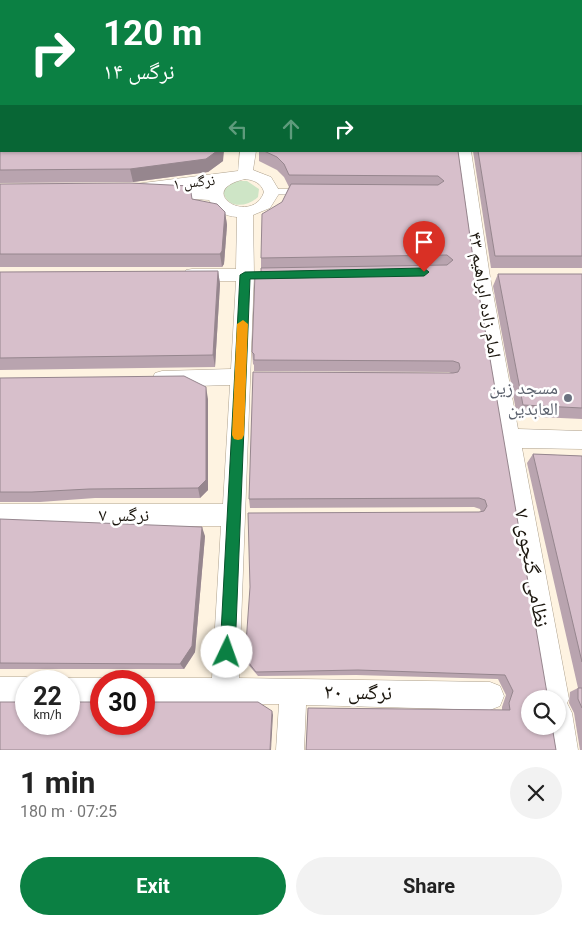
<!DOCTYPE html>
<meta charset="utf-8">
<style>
:root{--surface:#fff;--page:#f2f2f2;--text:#222;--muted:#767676;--accent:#0b8043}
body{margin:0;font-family:Roboto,"Noto Naskh Arabic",sans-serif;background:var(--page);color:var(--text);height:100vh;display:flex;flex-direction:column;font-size:19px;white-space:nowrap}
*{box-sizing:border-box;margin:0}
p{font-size:16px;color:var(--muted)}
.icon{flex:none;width:28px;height:28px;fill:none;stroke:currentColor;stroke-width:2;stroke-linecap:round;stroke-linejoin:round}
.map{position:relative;height:750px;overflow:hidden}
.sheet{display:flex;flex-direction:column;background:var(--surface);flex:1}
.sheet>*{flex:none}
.hud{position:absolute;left:0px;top:0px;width:582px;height:152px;box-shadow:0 1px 4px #0004;background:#0b8043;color:#fff;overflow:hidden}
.fabs{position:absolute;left:521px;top:690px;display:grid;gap:10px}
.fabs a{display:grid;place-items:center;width:45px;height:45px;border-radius:50%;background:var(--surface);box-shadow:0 1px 4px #0004;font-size:25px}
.speed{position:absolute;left:15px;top:670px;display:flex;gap:10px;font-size:25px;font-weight:700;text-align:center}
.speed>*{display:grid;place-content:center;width:65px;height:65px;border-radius:50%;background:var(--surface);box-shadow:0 1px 4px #0004;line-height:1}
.speed small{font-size:12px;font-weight:400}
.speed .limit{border:8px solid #d22;background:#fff;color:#111}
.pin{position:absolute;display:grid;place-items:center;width:42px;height:42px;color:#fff;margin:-51px -21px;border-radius:50% 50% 50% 0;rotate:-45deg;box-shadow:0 0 5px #0007}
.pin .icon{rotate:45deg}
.me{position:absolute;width:55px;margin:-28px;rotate:3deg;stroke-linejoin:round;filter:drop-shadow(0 0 4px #0008)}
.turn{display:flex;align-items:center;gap:18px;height:105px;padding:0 20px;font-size:22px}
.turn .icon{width:65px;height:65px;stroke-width:2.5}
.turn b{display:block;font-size:35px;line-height:42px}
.lanes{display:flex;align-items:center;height:48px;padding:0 20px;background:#0003;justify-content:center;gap:25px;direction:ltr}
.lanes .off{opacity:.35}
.round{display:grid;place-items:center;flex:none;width:52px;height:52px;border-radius:26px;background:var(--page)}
.headline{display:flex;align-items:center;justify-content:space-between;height:85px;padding:0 20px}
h1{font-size:30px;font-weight:700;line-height:38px}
.cta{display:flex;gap:10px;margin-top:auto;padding:10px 20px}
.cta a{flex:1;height:58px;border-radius:30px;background:var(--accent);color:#fff;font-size:20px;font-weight:700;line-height:58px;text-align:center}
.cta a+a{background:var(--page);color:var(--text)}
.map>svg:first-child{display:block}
</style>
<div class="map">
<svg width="582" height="750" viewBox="0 0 582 750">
<rect width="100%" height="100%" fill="#fef3e1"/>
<!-- green -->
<path fill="#cee5c6" d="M235 181H247L259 189 258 197C247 208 225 209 223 190Z"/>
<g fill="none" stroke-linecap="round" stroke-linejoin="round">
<defs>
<path id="service" d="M272 189H301L305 192 301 195 269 194V190Z"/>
<g id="minor">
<rect x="251" y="0" width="12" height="1"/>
<path d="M240 151H256L253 170 271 177 280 192 270 208 253 215 254 275 239 678 490 682 500 686 504 696 500 706 490 710 306 705 304 750H276L279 704H144V681H135L144 678H212L221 526H0V504H223L230 385 162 387 155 385 152 379 155 373 162 371 231 369 236 281H192L186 280 183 275 186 270 192 269H236L237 217C224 216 216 211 209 200L165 197 159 196 157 191 135 194 129 193 127 189 129 185 135 184 238 171ZM245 179C254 180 261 183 264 192 252 227 192 191 245 179ZM210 185 208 190 189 187Z"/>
<path d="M455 151H471L490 277 518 429 582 431V449L522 448 569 699 567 703 572 713 578 750H550L546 726H558V699H541L472 277Z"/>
<path d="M0 677H26L36 680 26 681V703H0Z"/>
<path d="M69 678H101L110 681H101V704H69V681H60Z"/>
</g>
<path id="tertiary" d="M0 97 1 94"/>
</defs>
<!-- service casing -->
<use href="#service" stroke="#afa28e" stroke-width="1"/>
<!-- minor casing -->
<use href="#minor" stroke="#afa28e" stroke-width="1"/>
<!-- tertiary casing -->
<use href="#tertiary" stroke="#afa28e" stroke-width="26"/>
<!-- service -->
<use href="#service" fill="#fff" fill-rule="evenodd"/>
<!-- minor -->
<use href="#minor" fill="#fff" fill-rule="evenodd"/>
<!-- tertiary -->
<use href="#tertiary" stroke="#fff" stroke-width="25"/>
</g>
<!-- wall -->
<g fill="#b9a4af">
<path d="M0 0H241L240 1H1V80H0Z"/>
<path d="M582 0V268H491L473 151H581Z"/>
<path d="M0 97 223 161 208 172 133 182 0 183Z"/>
<path d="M259 151H458L474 265 556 750H306L308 708 502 710V707L506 695 498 679 356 675 258 676 247 663 245 658 481 512 480 509 474 507 250 508 249 499 451 373 449 372 254 371V365L253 364 252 352 261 272V258L282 202 289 187 284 177 277 170 259 161Z"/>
<path d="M0 184 192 199 225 212 227 225 224 264 222 267H0Z"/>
<path d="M218 271 220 284 215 367 0 370V272Z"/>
<path d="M498 274H582V419L517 416 493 286Z"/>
<path d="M0 378 208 399V490L200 498H95L40 502H0Z"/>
<path d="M533 454 582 456V750H580L574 713 569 703 570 692 578 688 527 463Z"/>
<path d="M0 519 205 536 195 652 184 669H0Z"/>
</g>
<!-- shaded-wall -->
<g fill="#96868e">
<path d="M217 151H224L223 161 208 172 133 182 130 169Z"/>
<path d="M225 212 227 225 224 264 222 267 220 254Z"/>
<path d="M218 271 220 284 215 367 213 355Z"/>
<path d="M206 387 208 399V490L200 498 198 488Z"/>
<path d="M202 527 205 536 195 652 184 669 180 664Z"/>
<path d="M272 711 273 715 271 750H270Z"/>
</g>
<!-- building -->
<g fill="#d7bfcb" stroke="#96868e">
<path d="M0 0H238V1H1V68L0 67Z"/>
<path d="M267 0H582V256H495L478 151H581V1H267Z"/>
<path d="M1 96V151H217L206 159 130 169 0 170V97Z"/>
<path d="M264 151H458L474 265 548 699H530V726H552L556 750H306L308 708 510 710 509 703 513 691 505 675 358 670 256 672 245 658 250 587 248 513 479 512 484 511 487 506 485 500 479 498 249 499 253 372 453 373 458 372 460 368 459 363 453 361 254 360V354L252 352 255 274 261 272V268L447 265 453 260 447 255 261 258 262 214 282 202 291 184 438 185 444 181 438 176 289 175 284 164 277 157Z"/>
<path d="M130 183 190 186 192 199 217 204 225 212 222 251 220 254H0V184Z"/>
<path d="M218 271 213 355 0 358V272Z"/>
<path d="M498 274H582V408L523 405Z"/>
<path d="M184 376 206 387V480L198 488 89 489 32 492H0V378Z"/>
<path d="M533 454 582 456V662Z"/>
<path d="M0 519 202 527 192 646 180 664 0 663Z"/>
<path d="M578 688H582V708L578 699Z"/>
<path d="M0 702H26V724H69V702H101V724H144V702H258L272 711 270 750H0Z"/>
</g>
<!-- route -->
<path fill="#0b8043" stroke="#07532c" d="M424 268 429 272 424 276 250 279 235 652 232 657 227 660 222 657 220 652 240 275 245 272Z"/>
<!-- slow -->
<path fill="#f59e0b" d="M243 320 248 324 244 435 242 439 238 440 234 439 232 435 237 324Z"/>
<!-- markers -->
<circle fill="#6b7280" stroke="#fff" stroke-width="2" cx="568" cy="398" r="5"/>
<g text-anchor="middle" stroke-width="5" stroke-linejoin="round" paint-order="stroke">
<!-- far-street labels -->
<g font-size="15" fill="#1b160e" stroke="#fff">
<text transform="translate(194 182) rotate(-6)" y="5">نرگس ۱</text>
</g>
<!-- street labels -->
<g font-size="18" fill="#1b160e" stroke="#fff">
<text transform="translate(485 295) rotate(81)" y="6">امام زاده ابراهیم ۴۳</text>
<text x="124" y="521">نرگس ۷</text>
</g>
<!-- worship labels -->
<g font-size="18" fill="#5b616d" stroke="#fff" text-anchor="end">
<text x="558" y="394">مسجد زین<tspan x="558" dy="21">العابدین</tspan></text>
</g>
<!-- near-street labels -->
<g font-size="21" fill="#1b160e" stroke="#fff">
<text transform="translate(532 568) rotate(80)" y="7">نظامی گنجوی ۷</text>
<text transform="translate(358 692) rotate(1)" y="7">نرگس ۲۰</text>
</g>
</g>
</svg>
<div class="fabs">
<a><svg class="icon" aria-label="search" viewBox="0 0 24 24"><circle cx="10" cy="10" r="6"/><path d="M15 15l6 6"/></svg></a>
</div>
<div class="speed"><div>22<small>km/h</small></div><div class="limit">30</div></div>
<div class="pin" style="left:424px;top:272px;background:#d93025"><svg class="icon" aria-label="arrive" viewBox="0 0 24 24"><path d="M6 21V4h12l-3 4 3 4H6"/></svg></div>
<svg class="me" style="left:227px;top:652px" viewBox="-20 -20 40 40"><circle r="19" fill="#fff"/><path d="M0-13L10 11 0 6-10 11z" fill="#0b8043"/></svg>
<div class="hud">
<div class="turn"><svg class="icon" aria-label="right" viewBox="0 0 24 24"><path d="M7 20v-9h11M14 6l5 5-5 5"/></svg><div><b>120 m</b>نرگس ۱۴</div></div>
<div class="lanes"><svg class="icon off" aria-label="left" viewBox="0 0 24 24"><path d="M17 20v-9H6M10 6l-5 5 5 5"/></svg><svg class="icon off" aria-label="ahead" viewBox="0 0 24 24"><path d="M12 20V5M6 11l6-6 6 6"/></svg><svg class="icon" aria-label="right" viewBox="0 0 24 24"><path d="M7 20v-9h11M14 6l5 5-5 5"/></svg></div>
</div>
</div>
<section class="sheet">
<div class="headline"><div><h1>1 min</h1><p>180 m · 07:25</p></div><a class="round"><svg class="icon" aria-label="close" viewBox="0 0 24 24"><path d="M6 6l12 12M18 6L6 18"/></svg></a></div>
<div class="cta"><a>Exit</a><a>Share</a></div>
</section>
